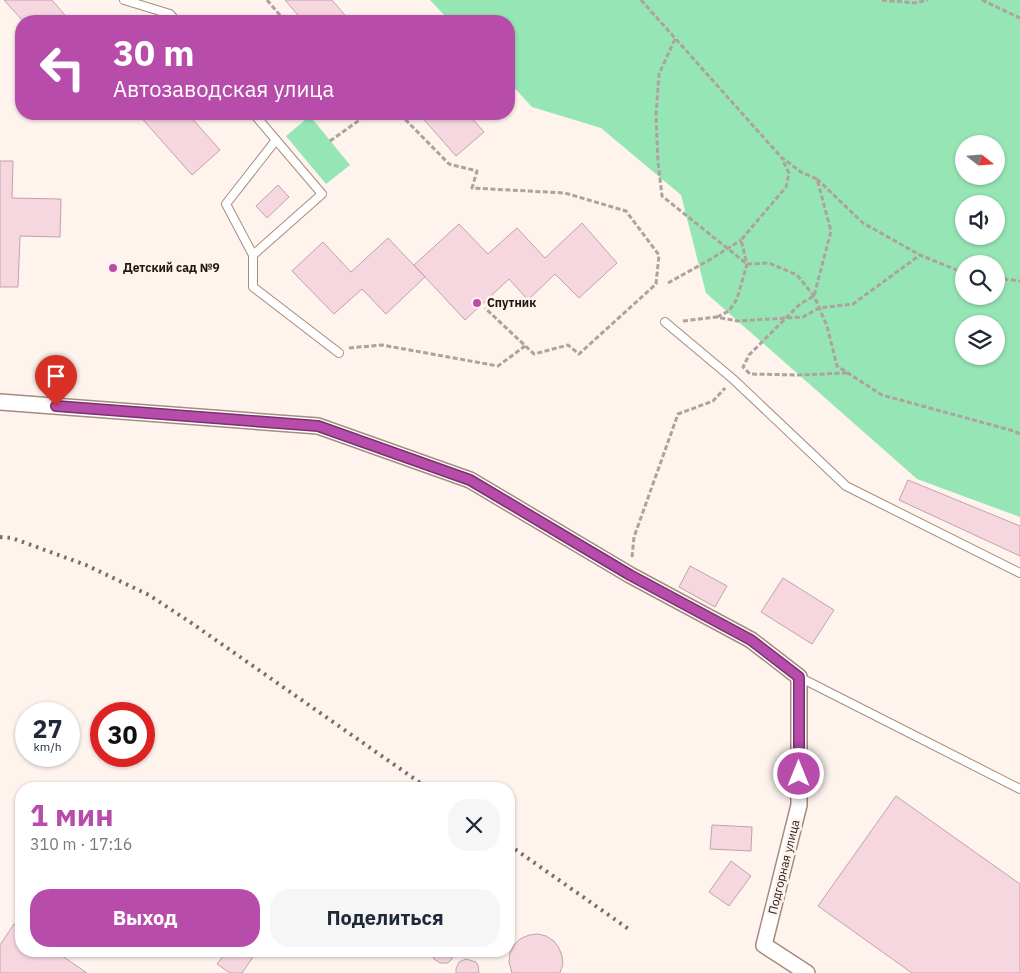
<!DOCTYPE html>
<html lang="ru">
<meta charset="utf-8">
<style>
:root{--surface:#fff;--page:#f6f6f7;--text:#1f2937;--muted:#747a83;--accent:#b84cab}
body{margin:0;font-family:"IBM Plex Sans",sans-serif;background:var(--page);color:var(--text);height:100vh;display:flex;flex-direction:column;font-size:19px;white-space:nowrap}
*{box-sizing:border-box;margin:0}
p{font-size:16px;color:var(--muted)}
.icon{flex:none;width:28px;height:28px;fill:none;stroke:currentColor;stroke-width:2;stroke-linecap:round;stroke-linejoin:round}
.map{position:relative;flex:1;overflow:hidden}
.panel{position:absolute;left:15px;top:782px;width:500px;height:175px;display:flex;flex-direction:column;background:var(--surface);border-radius:20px;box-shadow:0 1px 4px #0004}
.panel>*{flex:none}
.guide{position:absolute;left:15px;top:15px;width:500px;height:105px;border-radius:20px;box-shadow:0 1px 4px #0004;background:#b84cab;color:#fff;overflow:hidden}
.needle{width:32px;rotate:107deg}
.fabs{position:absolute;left:955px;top:135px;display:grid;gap:10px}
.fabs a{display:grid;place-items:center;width:50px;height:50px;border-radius:50%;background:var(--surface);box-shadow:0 1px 4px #0004;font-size:25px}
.speed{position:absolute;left:15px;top:702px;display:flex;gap:10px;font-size:25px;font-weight:700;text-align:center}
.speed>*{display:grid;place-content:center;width:65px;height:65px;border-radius:50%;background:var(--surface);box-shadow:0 1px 4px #0004;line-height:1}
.speed small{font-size:12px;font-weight:400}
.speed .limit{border:8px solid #d22;background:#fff;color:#111}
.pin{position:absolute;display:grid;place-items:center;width:42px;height:42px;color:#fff;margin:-51px -21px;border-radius:50% 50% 50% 0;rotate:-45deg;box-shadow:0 0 5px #0007}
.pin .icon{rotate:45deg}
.me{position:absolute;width:55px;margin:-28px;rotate:0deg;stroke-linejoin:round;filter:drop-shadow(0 0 4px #0008)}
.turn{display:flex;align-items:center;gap:18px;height:105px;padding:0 15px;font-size:22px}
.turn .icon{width:65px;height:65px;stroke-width:2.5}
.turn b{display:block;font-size:35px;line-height:42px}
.round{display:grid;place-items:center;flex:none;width:52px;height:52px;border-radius:20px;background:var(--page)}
.overview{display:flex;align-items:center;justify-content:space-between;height:85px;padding:0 15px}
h1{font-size:30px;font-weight:700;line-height:38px;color:var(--accent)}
.action{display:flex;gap:10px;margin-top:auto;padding:10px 15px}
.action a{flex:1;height:58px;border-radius:20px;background:var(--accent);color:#fff;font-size:20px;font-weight:700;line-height:58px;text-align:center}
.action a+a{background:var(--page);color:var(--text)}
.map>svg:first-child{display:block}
</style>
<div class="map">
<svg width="1020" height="973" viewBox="0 0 1020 973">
<rect width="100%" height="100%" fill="#fef3ed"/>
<!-- green -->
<g fill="#96e6b5" fill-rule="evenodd">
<path d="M430 0H1020V517L917 479 706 293 681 195 601 128 532 107 509 82V21H450ZM964 144H996V176H964ZM964 204H996V236H964ZM964 264H996V296H964ZM964 324H996V356H964Z"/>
<path d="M310 116 350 165 326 184 286 136Z"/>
</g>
<!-- building -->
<g fill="#f6d7df" stroke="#c0a3ab">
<path d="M4 0H52L70 21H23Z"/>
<path d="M285 0H332L350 21H303Z"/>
<path d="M138 114H188L220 150 192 175Z"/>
<path d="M419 114H468L484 132 456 156Z"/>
<path d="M0 161H13L12 198 61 199 60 237 20 236 18 287H0Z"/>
<path d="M278 185 289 197 267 218 256 206Z"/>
<path d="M582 223 617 263 579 298 555 274 528 300 509 279 465 320 414 265 459 224 488 254 517 228 545 258Z"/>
<path d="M388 238 425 277 386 314 362 289 334 314 292 271 323 242 351 272Z"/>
<path d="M908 480 1020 526V556L899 500Z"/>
<path d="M690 566 727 586 715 607 679 587Z"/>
<path d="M783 578 834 610 812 644 761 612Z"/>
<path d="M896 796 1020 884V973H912L818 906Z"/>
<path d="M712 825 752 827 751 851 710 849Z"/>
<path d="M731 861 751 876 729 906 709 892Z"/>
<path d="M509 913 512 926 509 937Z"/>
<path d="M14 924 21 929V951H55L87 973H0V945Z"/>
<path d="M538 934 546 936 554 941 559 948 562 956 563 964 560 973H512L509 962 510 953 514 945 520 939 529 935Z"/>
<path d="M219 951H257L242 973H230L217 964 224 955Z"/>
<path d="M431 951H455L454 954 451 960 448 963H440L434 959Z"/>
<path d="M466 959 476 962 478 965 479 973H456V969L459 962Z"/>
</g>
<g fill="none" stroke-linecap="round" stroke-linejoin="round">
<defs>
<g id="lane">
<path d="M124 0 170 14 176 21"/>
<path d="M254 114 322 194 253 255V287L339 353"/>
<path d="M253 255 226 204 276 140"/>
<path d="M665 322 733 379 846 486 1020 573"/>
<path d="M799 677 1020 789"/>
</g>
<path id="street" d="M0 402 318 426 470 480 630 575 751 640 799 677V805L764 945 807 973"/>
</defs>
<!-- lane casing -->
<use href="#lane" stroke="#a58c7e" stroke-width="10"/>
<!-- street casing -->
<use href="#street" stroke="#a58c7e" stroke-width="18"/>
<!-- path -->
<g stroke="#ada29d" stroke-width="3" stroke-dasharray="5 2.5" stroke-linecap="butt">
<path d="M267 0 285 21"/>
<path d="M641 0 781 157 801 172 817 179 831 231 814 296 800 304 749 355 743 367 750 374 799 375 847 373"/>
<path d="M882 0 915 3 928 0"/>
<path d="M982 0 1020 18"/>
<path d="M675 39 659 74 656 115 658 162 662 196 747 264 769 263 797 275 814 296 827 326 837 366 882 395 1014 431 1020 434"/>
<path d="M400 114 449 164 477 171 472 188 565 193 626 211 659 255 656 284 579 354 568 345 534 354 485 308"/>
<path d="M330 141 368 114"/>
<path d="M817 179 863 223 920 255 964 273"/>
<path d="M996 278 1020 281"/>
<path d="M668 283 711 259 741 240"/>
<path d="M717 317 729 311 737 299 747 264 741 240 786 187 789 173 782 159"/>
<path d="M683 321 716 317 738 321 803 317 819 308 853 304 920 255"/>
<path d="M349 348 382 345 498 366 525 346"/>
<path d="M632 557 634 537 678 414 713 401 725 388"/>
</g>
<!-- lane -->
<use href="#lane" stroke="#fff" stroke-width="8"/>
<!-- street -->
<use href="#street" stroke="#fff" stroke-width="15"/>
<!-- rail -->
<g stroke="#796e69" stroke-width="4" stroke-dasharray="2.5 5" stroke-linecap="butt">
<path d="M0 537 12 538 86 565 149 595 190 622 429 789"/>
<path d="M509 845 630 930"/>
</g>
</g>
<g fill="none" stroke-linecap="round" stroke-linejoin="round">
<defs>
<path id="route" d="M56 406 318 426 470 480 630 575 751 640 799 677V774"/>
</defs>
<!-- route casing -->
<use href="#route" stroke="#78316f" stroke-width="12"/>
<!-- route -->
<use href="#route" stroke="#b84cab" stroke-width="9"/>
</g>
<!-- markers -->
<g fill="#b84cab" stroke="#fef3ed" stroke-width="2">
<circle cx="113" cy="268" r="5"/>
<circle cx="477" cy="303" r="5"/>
</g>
<g text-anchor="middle" stroke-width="5" stroke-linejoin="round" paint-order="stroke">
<!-- poi labels -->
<g font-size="12" font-weight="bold" fill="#221813" stroke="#fef3ed" text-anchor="start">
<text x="123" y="272">Детский сад №9</text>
<text x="487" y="307">Спутник</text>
</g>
<!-- street labels -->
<g font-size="12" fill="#221813" stroke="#fef3ed">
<text transform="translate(784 867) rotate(-76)" y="4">Подгорная улица</text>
</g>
</g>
</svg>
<div class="fabs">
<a><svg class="needle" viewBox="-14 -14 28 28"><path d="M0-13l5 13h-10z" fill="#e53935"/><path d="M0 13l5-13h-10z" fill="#747a83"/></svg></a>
<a><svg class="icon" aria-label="sound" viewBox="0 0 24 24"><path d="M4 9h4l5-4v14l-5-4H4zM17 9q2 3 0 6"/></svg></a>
<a><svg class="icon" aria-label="search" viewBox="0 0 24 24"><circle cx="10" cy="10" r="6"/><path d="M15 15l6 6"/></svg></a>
<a><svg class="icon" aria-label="layers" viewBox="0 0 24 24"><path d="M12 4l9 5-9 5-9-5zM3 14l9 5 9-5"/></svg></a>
</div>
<div class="speed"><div>27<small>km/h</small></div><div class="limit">30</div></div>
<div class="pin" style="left:56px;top:406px;background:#d93025"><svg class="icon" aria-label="arrive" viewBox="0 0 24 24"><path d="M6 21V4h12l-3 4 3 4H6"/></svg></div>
<svg class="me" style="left:799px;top:774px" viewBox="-20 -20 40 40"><circle r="17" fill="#b84cab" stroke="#fff" stroke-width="3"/><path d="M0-11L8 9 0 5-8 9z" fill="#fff"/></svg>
<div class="guide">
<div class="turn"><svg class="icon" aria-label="left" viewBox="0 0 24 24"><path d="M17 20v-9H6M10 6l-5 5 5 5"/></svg><div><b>30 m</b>Автозаводская улица</div></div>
</div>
<section class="panel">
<div class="overview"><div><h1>1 мин</h1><p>310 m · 17:16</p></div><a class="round"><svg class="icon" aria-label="close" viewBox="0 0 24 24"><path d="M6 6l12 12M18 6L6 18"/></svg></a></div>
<div class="action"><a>Выход</a><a>Поделиться</a></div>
</section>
</div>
